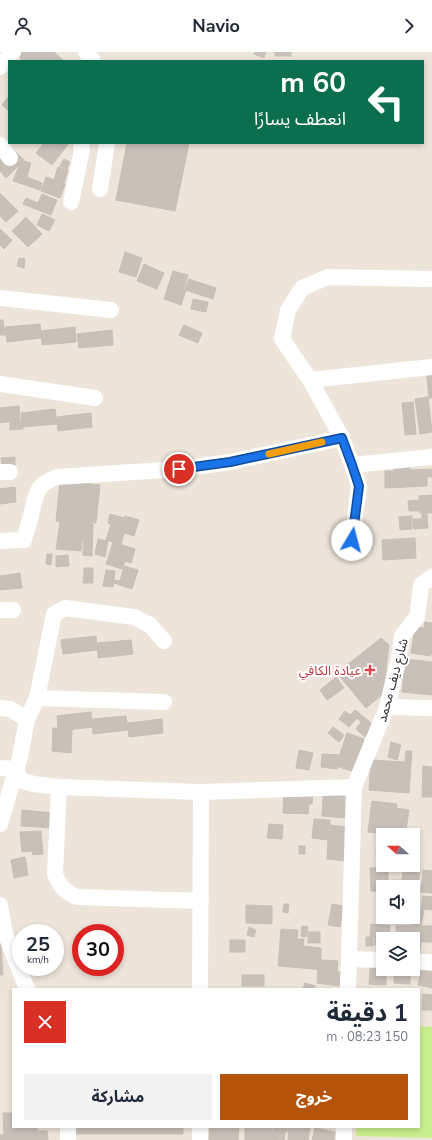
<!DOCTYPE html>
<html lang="ar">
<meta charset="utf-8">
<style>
:root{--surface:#fff;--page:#f2f2f3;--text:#1f2937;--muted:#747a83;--accent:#b45309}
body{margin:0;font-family:"Nunito Sans","Noto Sans Arabic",sans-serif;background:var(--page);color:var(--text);direction:rtl;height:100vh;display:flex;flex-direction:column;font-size:15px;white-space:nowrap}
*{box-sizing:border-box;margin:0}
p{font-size:13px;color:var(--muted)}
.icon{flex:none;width:22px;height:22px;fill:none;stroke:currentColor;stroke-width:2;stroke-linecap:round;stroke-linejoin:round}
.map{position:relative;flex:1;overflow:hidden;direction:ltr}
.panel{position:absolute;left:12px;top:936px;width:408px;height:140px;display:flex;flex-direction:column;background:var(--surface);border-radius:0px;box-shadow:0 2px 6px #0003;direction:rtl}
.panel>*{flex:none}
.top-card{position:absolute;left:8px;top:8px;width:416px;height:84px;border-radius:0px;box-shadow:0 2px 6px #0003;direction:rtl;background:#0b6e4f;color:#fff;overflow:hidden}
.needle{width:26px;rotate:290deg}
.buttons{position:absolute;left:376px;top:776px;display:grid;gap:8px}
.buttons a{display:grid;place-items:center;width:44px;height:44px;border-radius:0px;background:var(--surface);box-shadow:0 2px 6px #0003;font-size:20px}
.speed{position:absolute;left:12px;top:872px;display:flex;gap:8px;font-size:20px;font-weight:700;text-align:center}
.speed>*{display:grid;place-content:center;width:52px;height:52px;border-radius:50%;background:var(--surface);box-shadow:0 2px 6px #0003;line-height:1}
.speed small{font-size:10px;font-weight:400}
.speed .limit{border:6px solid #d22;background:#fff;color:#111}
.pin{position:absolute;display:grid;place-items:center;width:34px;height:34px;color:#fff;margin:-17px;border:2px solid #fff;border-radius:50%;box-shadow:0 1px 4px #0007}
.me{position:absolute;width:44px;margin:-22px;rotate:8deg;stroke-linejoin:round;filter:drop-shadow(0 0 3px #0008)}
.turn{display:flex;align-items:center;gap:14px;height:84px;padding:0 12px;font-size:18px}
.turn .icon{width:52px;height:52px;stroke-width:2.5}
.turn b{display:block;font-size:28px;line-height:34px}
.round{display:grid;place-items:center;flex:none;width:42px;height:42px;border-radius:0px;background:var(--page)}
.overview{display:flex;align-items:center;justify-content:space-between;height:68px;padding:0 12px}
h1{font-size:24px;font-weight:700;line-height:30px}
.primary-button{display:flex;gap:8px;margin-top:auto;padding:8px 12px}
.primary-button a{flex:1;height:46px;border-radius:0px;background:var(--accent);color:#fff;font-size:16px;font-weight:700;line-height:46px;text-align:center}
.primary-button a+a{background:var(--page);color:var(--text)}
header{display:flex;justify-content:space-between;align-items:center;height:52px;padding:0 12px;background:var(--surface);font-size:18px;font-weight:700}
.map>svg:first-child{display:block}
</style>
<header><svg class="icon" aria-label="forward" viewBox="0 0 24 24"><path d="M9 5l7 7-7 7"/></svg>Navio<svg class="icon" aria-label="person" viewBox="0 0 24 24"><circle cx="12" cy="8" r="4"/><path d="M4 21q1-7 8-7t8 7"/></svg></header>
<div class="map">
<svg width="432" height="1088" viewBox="0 0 432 1088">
<rect width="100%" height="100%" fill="#ede4da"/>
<!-- pitch -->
<path fill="#c9ee8f" d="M419 974 432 975V1086L356 1084V1075H419Z"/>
<!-- building -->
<g fill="#c8c1ba" stroke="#c8c0b4">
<path d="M14 0H54L64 9H23Z"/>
<path d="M255 0H266L264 6 254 2Z"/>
<rect x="275" y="0" width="16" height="4"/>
<path d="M9 44V59L2 53Z"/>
<path d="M3 87 24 108 6 126 0 119V90Z"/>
<path d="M44 91H69L52 113 36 101Z"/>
<path d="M127 91H189L175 159 116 148Z"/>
<path d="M64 107 70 110 67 117 60 114Z"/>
<path d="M21 108 31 111 27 125 42 131 40 138 13 129Z"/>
<path d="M58 115 68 118 64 131 54 128Z"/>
<path d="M46 125 65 132 60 146 41 139Z"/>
<path d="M0 141 18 159 6 170 0 164Z"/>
<path d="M42 142 57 148 51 163 23 152 26 146 38 151Z"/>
<path d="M42 162 55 168 49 179 37 173Z"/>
<path d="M26 165 42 182 28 195 12 179Z"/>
<path d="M0 177 12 188 4 197 0 193Z"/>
<path d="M125 200 142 206 136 225 119 220Z"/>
<path d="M19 206 25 207 24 216 17 214Z"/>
<path d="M144 212 164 221 157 237 137 229Z"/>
<path d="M173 219 188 223 184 237 186 238 181 253 164 247Z"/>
<path d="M189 227 216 236 213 247 185 238Z"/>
<path d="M193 247 208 250 206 260 191 257Z"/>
<path d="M0 268H3L5 283H0Z"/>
<path d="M40 272 41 286 7 290 5 275Z"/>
<path d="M184 273 202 281 198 291 179 283Z"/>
<path d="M75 275 76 290 42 293 41 279Z"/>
<path d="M112 278 113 293 79 296 77 282Z"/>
<path d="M426 316H432V346H429Z"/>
<path d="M428 345 432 380 420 382 415 347Z"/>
<path d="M413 350 416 382 405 383 402 351Z"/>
<path d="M19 354 20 368 0 371V356Z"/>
<path d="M55 357 57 372 22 375 21 361Z"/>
<path d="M91 361 92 375 58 379 57 365Z"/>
<path d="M23 369V377L10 378V370Z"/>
<path d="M15 405V413L2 414 1 406Z"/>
<path d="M393 406H410V418L432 417V425H427V434L385 436V419H394Z"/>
<path d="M60 429 100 433 96 471 84 470 81 499 56 497 60 470 56 469Z"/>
<path d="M15 435 16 450 0 452V437Z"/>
<path d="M432 443V461H420V459H409L408 449 419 448V444Z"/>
<path d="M110 462 124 466 125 464 139 468 134 484 124 481 121 493 106 488 111 472 108 471Z"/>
<path d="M422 462H427L428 476 414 477 413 467H422Z"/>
<path d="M412 464V477L400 478 399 465Z"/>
<path d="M84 471 93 472 92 504 83 503Z"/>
<path d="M415 486 416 506 383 508 382 488Z"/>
<path d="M98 487 108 489 105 505 95 502Z"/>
<path d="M113 490 135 497 131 511 125 509 122 517 106 512Z"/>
<path d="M47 502H52L51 513 46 512Z"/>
<path d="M68 503 69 514 56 515V504Z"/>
<path d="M124 514 138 518 132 537 114 531 115 528 120 529Z"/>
<path d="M84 516H93V531H83Z"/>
<path d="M106 518 115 519 113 535 103 534Z"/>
<path d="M20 521 22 536 0 538V524Z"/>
<path d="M425 570 432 571V603L430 602V604L411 601 415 575 424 576Z"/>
<path d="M96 584 97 598 63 602 61 588Z"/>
<path d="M381 586 389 593 383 642 366 656 337 621Z"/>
<path d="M131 588 133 602 98 606 97 591Z"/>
<path d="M405 607 432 610V643L402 640Z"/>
<path d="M336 625 344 636 327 648 320 638Z"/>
<path d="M355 658 374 673 365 685 356 677 361 670 357 666 349 675 339 667 345 659 350 663Z"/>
<path d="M91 660 92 675 58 679 57 664Z"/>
<path d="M126 664 128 678 93 682 92 667Z"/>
<path d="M162 667 163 681 129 685 128 671Z"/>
<path d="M333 675 344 683 339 690 328 681Z"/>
<path d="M53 676 72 677 71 701 52 699Z"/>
<path d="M347 681 364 687 355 720 336 714Z"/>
<path d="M391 690 401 693 397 708 388 705Z"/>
<path d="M299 698 313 701 309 718 296 716Z"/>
<path d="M406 699H412L409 741 369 738 371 708 405 710Z"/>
<path d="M322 702 339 703 337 717 321 715Z"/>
<path d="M423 714 432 715V745H422Z"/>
<path d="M324 729 348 731 346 766 322 764Z"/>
<path d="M284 736 313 737 312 752H309L308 762 283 761Z"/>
<path d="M372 749 397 752 396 756 409 758 406 778 398 777V783L368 780Z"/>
<path d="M22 758 53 761 52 776 21 774Z"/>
<path d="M314 767 330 768V773L348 775 345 809 327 807 328 788 312 786Z"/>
<path d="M269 772 283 773 282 787 267 786Z"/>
<path d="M41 779 43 802 33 803 32 799 22 800 20 780Z"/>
<path d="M377 792H383V803H376Z"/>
<rect x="299" y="794" width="6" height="8"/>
<path d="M25 805 28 823 14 826 11 808Z"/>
<path d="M404 814 420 816 418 839H413V835H392L393 828H402Z"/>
<path d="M388 815V835H383V839H371L370 816Z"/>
<path d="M423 818 432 819V841L421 840Z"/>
<path d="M423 844 432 845V858L421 857Z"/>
<path d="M284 852H289L288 861 283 860Z"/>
<path d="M332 852 344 854 340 875 328 873Z"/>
<path d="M246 853 272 854V872L246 871Z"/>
<path d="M414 857 424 859 421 874 411 872Z"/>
<path d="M371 872 390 874 389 887H383V894L375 893V885L370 884Z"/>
<path d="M302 874 308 875 306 885 301 884Z"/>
<path d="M396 874H432V890H413V887H396Z"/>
<path d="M0 875 3 923H0Z"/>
<path d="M249 875 256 878 254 885 247 883Z"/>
<path d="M281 877 298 878 297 887H304L303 894 321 896V908L338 909 337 919 278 914Z"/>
<rect x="308" y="880" width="12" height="11"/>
<rect x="366" y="885" width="7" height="9"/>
<rect x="230" y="888" width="15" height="12"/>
<path d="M414 890 421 891 420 899H413Z"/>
<path d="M370 915 386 917V933L369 932Z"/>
<path d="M318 917 340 920 339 934 317 931Z"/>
<path d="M394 917 410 918V932L394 931Z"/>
<path d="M421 918 432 920V936L418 933Z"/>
<rect x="242" y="923" width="22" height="11"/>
<path d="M305 931 315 934 314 937H303Z"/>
<path d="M423 942 432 943V958H422Z"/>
<path d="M3 1061H13V1075H37V1079H47L48 1088H0V1083H4Z"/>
<path d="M77 1075H183V1082H76Z"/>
<path d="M210 1075 239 1076 238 1088H209Z"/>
<rect x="245" y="1075" width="27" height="13"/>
<path d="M274 1075H288L287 1080H285L284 1088 271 1087Z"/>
<path d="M289 1075H310L308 1088H288Z"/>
<path d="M315 1076 335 1080 334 1088H312Z"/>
</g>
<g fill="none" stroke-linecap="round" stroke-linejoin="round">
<!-- minor -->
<g stroke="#fff" stroke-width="16">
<path d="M86 0 93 9"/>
<path d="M0 15 13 0"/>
<path d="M0 93 10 106"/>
<path d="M100 137 107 91"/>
<path d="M71 150 82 98 81 91"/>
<path d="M0 246 111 258"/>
<path d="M310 328 432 315"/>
<path d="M0 332 95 346"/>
<path d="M352 413 432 405"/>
<path d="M0 420H10"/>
<path d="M352 488 359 434 352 413 342 386 310 328 282 287 288 258 302 236 328 225 432 227"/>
<path d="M0 489 24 488C26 480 29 472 31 463 36 444 35 432 57 425L179 417 230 410 342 386"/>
<path d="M0 558H13"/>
<path d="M37 646 164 650"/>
<path d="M387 655 432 656"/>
<path d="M0 656 10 657 27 667"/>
<path d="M0 716 16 717 20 726 23 729 34 732 59 735 201 740 354 735 348 937"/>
<path d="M59 735 55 822C60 835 64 839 77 845L201 849"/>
<path d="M354 735 387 655 399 606 402 584 417 565 421 533 432 525"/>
<path d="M0 772 20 705 27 667 37 646 54 562 65 556 134 565 150 573 164 589"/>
<path d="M0 853 5 881 27 937"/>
<path d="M349 907 383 908"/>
<path d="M413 910H432"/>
<path d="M200 937 201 740"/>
<path d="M68 1088V1075"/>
<path d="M200 1088V1075"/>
<path d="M344 1088V1075"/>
</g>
</g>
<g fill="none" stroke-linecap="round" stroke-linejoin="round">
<defs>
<path id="route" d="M179 417 230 410 342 386 352 413 359 434 352 488"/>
</defs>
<!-- route casing -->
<use href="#route" stroke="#114b97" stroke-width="10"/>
<!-- route -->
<use href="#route" stroke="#1a73e8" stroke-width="7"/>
<!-- slow -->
<path stroke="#f59e0b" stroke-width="7" d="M269 402 322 390"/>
</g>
<!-- markers -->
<path fill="#e0444e" stroke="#fff" stroke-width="1.5" d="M368 612h4v4h4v4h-4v4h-4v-4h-4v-4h4z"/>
<g text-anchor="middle" stroke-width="4" stroke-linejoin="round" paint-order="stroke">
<!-- health labels -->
<g font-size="13" fill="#be3a42" stroke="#fff" text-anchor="end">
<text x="361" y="623">عيادة الكافي</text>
</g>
<!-- street labels -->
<g font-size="13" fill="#2a2a2a" stroke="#fff">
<text transform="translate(392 628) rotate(-75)" y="5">شارع ديف محمد</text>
</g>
</g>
</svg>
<div class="buttons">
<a><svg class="needle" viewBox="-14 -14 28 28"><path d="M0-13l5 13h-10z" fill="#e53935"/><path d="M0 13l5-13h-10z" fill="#747a83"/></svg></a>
<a><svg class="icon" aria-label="sound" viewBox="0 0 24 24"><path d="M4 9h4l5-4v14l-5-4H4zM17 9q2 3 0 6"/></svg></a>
<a><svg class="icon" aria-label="layers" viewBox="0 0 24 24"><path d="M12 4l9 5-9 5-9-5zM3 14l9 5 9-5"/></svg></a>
</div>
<div class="speed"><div>25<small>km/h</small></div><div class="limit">30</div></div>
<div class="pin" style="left:179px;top:417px;background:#d93025"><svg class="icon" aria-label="arrive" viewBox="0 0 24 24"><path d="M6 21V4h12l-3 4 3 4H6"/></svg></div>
<svg class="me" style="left:352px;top:488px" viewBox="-20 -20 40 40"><circle r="19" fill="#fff"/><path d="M0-13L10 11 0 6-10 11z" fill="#1a73e8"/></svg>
<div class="top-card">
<div class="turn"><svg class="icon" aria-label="left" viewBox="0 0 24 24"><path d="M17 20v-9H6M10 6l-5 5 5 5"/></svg><div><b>60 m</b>انعطف يسارًا</div></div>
</div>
<section class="panel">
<div class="overview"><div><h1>1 دقيقة</h1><p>150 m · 08:23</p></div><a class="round" style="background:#d93025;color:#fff"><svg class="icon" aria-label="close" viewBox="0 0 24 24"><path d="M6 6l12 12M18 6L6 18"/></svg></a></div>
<div class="primary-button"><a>خروج</a><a>مشاركة</a></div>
</section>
</div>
